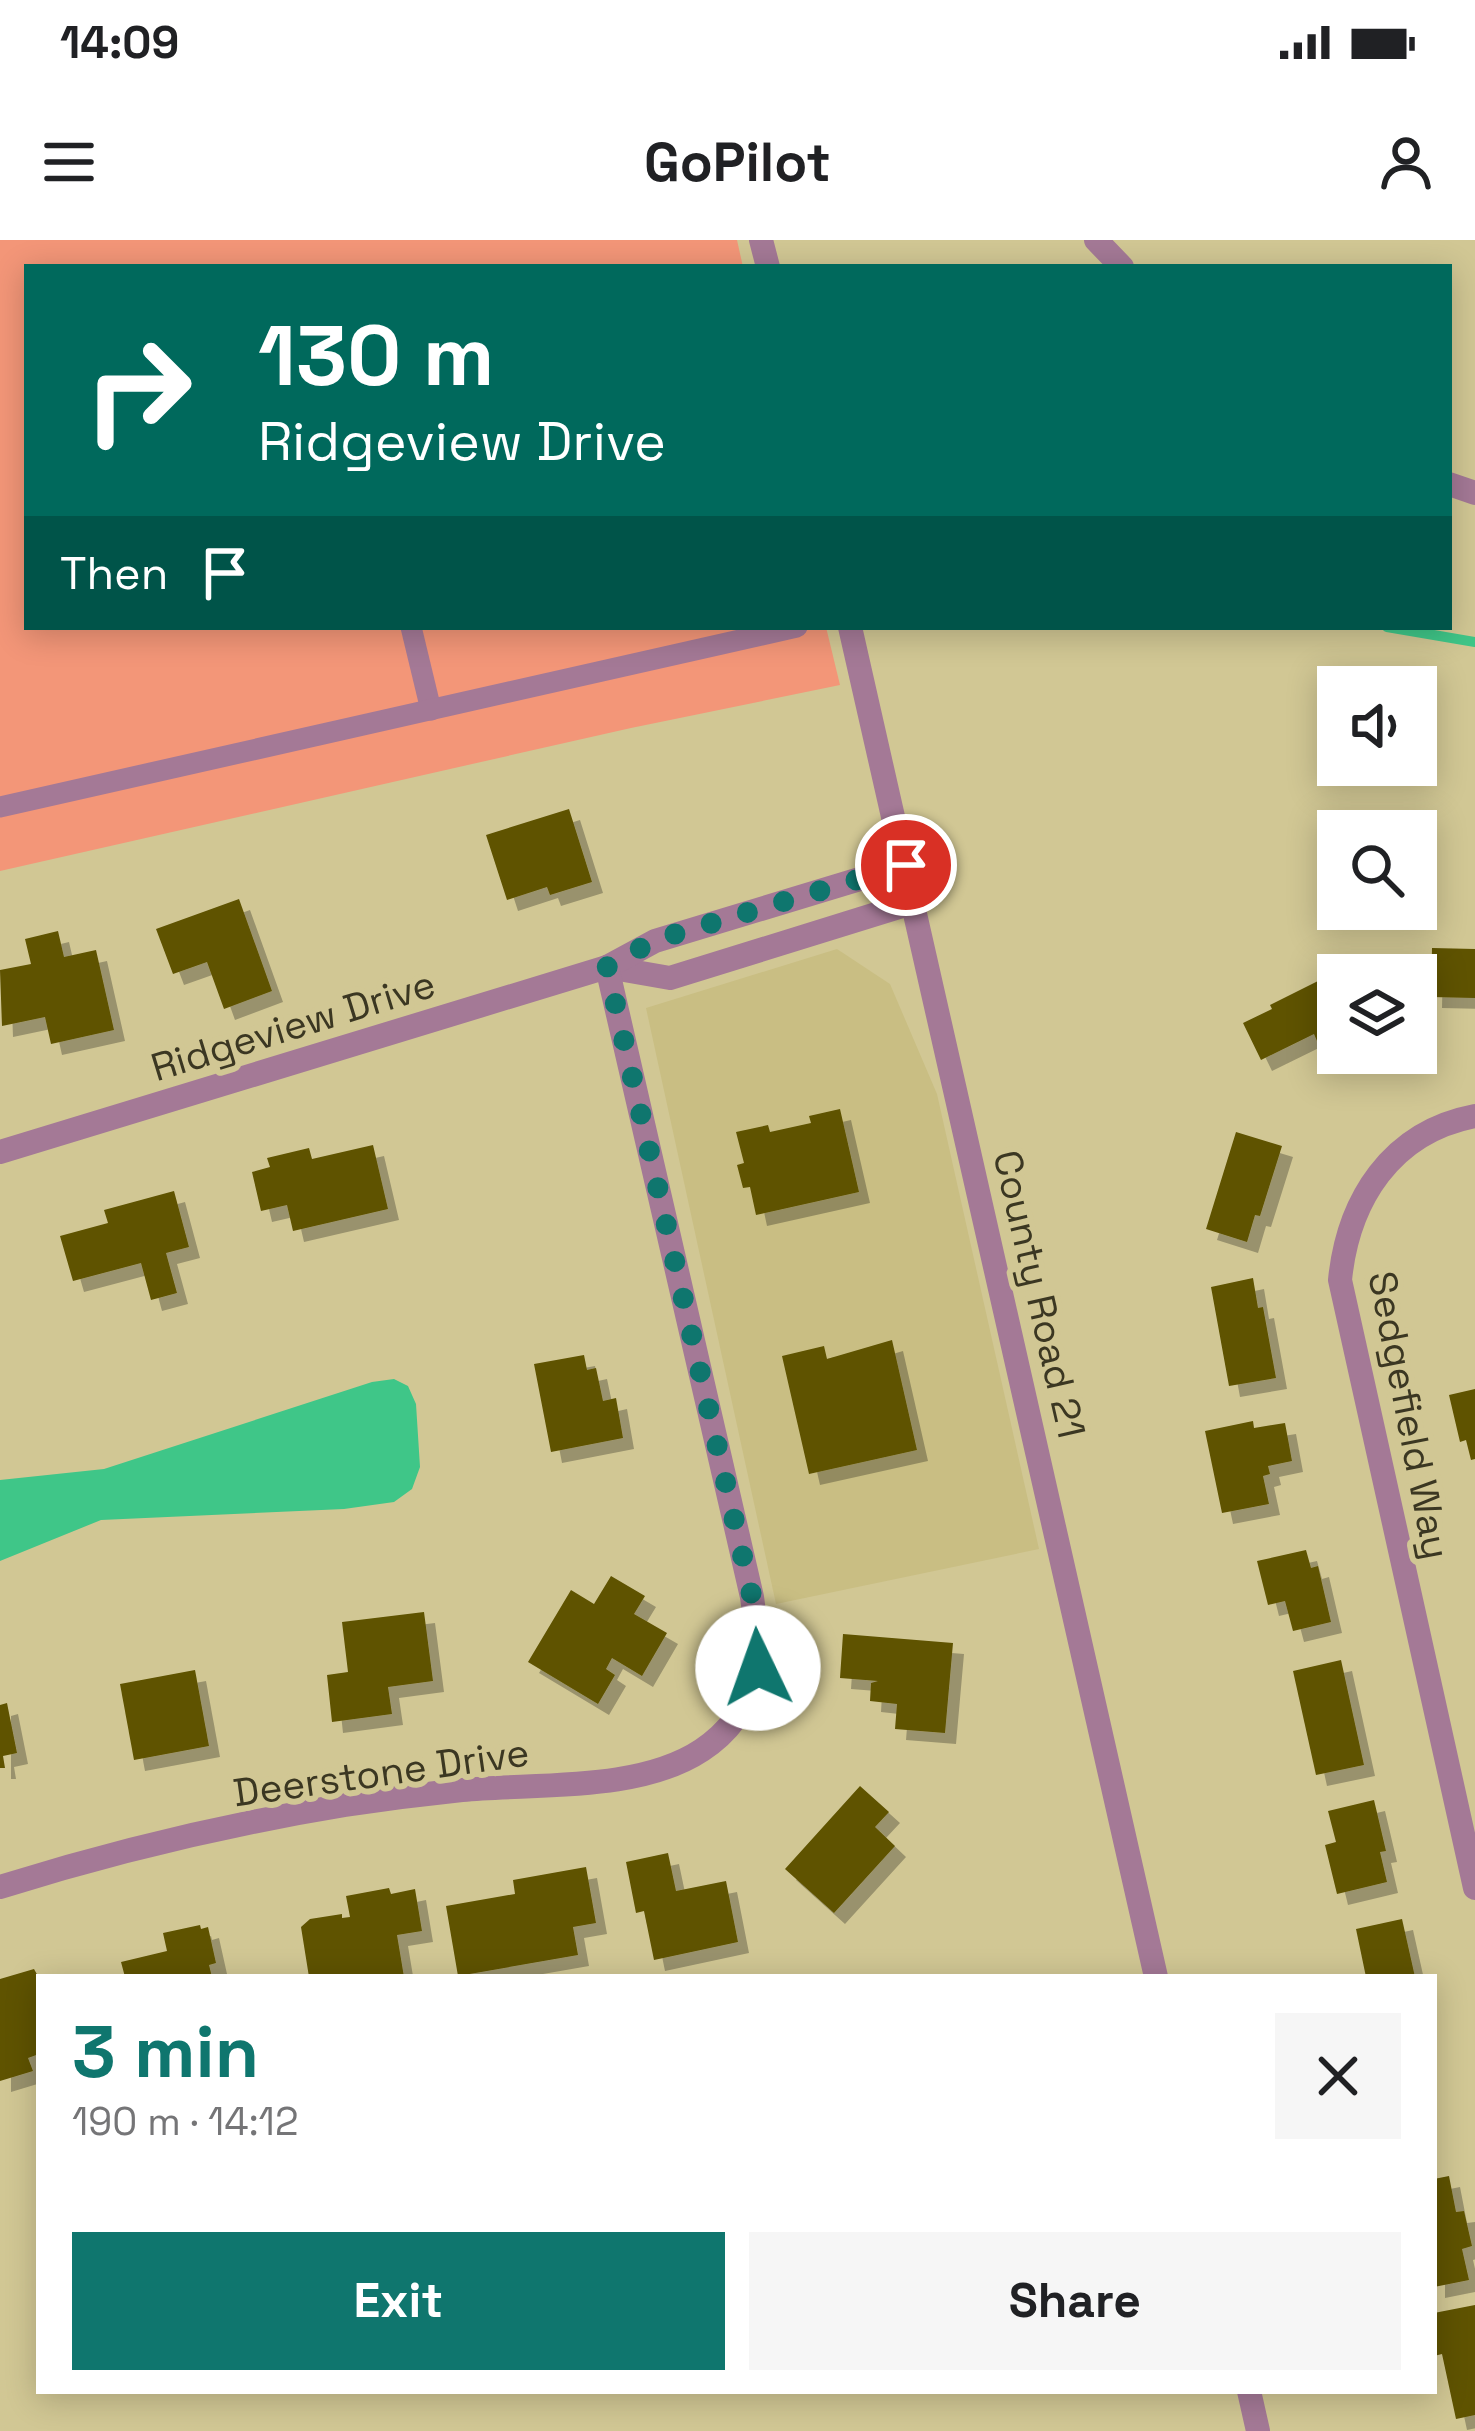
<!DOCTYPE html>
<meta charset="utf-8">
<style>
:root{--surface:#fff;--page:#f6f6f6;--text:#202124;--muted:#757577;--accent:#0f766e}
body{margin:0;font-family:"Space Grotesk",sans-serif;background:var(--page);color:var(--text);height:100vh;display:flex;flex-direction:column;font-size:45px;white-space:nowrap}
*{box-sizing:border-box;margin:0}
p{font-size:39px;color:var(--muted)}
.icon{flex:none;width:66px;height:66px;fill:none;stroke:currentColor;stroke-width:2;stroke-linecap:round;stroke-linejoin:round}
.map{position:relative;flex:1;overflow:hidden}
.sheet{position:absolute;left:36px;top:1734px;width:1401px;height:420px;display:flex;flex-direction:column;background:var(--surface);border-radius:0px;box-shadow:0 6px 30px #0003}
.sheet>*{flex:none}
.banner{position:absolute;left:24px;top:24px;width:1428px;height:366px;border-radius:0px;box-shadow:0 6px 30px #0003;background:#00695c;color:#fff;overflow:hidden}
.tools{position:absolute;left:1317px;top:426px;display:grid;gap:24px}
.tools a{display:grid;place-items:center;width:120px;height:120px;border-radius:0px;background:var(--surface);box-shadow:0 6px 30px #0003;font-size:60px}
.pin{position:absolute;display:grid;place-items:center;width:102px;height:102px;color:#fff;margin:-51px;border:6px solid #fff;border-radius:50%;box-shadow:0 3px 12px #0007}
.me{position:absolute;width:132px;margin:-66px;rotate:357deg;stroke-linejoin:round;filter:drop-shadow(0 0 9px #0008)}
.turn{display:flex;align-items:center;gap:42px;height:252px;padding:0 36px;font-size:54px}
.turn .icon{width:156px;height:156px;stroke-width:2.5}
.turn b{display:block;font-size:84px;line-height:102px}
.then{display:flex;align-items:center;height:114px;padding:0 36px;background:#0003;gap:24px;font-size:45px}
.round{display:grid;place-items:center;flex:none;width:126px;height:126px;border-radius:0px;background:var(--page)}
.overview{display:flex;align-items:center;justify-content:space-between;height:204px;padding:0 36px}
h1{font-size:72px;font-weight:700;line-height:90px;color:var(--accent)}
.action{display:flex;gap:24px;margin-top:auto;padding:24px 36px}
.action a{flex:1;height:138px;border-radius:0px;background:var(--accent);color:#fff;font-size:48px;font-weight:700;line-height:138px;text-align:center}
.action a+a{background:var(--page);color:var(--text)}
.status{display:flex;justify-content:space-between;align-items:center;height:84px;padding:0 60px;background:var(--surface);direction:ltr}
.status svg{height:33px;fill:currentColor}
header{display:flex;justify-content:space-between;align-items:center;height:156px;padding:0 36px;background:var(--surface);font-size:54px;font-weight:700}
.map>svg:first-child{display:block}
</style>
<div class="status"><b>14:09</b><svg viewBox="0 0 49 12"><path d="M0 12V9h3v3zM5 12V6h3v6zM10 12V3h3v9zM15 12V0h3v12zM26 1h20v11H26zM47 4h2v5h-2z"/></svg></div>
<header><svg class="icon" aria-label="menu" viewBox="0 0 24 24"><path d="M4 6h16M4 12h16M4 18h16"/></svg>GoPilot<svg class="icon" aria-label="person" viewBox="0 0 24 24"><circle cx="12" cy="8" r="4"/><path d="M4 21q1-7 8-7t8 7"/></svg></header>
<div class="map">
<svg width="1475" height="2191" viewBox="0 0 1475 2191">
<defs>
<filter id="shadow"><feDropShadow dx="11" dy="11" stdDeviation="0" flood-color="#0004"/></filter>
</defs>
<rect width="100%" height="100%" fill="#d1c794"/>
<!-- built -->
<path fill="#c9be83" d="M837 709 890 744 937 854 1039 1309 776 1364 646 768Z"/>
<!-- green -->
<path fill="#f39678" d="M0 0H737L743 27H27V387H826L840 445 631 488 0 631Z"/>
<!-- water -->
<path fill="#3fc688" d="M394 1139 408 1146 416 1164 420 1227 412 1249 394 1262 344 1269 101 1280 0 1321V1240L104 1229 372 1142Z"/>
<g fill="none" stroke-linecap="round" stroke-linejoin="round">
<!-- stream -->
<path stroke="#3fc688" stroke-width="10" d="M1387 387 1475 402"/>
</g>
<!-- building -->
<g fill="#5e5203" filter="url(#shadow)">
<path d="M569 569 592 642 550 655 547 647 507 660 486 595Z"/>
<path d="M239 659 272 751 224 769 207 722 173 734 156 689Z"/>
<path d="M58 691 64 717 96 710 114 790 51 804 45 777 2 786 0 730 31 724 25 699Z"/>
<path d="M1432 708 1475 709V758L1431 757Z"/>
<path d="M1360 720 1368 735H1338V799L1320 808 1314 794 1261 820 1243 783 1272 769 1270 765Z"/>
<path d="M840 869 859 952 756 975 750 947 743 948 737 925 744 923 736 892 768 885 770 892 811 883 809 876Z"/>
<path d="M1236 892 1282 906 1260 976 1255 975 1247 1002 1206 989Z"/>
<path d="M373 905 388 969 293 991 287 965 261 971 252 932 270 927 267 918 309 908 312 919Z"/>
<path d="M174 951 189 1007 166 1013 177 1053 151 1060 141 1023 73 1041 60 996 108 983 104 970Z"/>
<path d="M1253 1038 1258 1068 1263 1067 1276 1138 1229 1146 1211 1047Z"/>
<path d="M892 1100 917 1210 809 1234 782 1116 824 1106 827 1119Z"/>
<path d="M584 1115 587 1130 596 1128 603 1161 616 1158 623 1198 551 1212 534 1124Z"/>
<path d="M1475 1149V1219L1471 1220 1466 1200 1460 1202 1449 1155Z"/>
<path d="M1253 1181 1254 1188 1285 1183 1292 1221 1268 1226 1270 1234 1263 1236 1269 1264 1222 1273 1205 1191Z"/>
<path d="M1306 1310 1311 1328 1318 1326 1331 1382 1293 1391 1285 1361 1268 1365 1257 1321Z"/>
<path d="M611 1336 645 1356 634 1374 667 1393 642 1436 612 1418 606 1429 615 1435 598 1464 528 1422 571 1350 594 1364Z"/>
<path d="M424 1372 433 1441 388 1447 392 1474 332 1482 327 1435 348 1432 342 1382Z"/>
<path d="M843 1394 953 1403 945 1493 895 1489 897 1464 870 1461 871 1443 878 1441 840 1438Z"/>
<path d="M1341 1420 1364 1525 1316 1535 1293 1431Z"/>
<path d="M195 1430 209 1506 134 1520 120 1444Z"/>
<path d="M7 1463 17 1513 3 1516 5 1528H0V1465Z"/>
<path d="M860 1546 889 1572 875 1587 895 1606 834 1673 785 1629Z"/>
<path d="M1374 1560 1386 1611 1380 1612 1387 1642 1337 1654 1325 1605 1336 1602 1328 1571Z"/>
<path d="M668 1613 676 1651 726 1641 738 1702 654 1720 644 1671 636 1673 626 1622Z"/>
<path d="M586 1627 596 1683 573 1687 578 1715 458 1736 446 1666 515 1654 513 1640Z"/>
<path d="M389 1648 391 1654 415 1649 422 1691 397 1695 404 1737H309L301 1687 310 1679 342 1674V1678L350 1677 346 1656Z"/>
<path d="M1402 1679 1415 1737H1366L1356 1689Z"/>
<path d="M200 1685 201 1689 208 1687 216 1723 209 1725 212 1737H125L121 1722 167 1711 163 1693Z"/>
<path d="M34 1729 39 1738V1814L28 1818 33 1831 0 1841V1739Z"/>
<path d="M1449 1936 1456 1972 1464 1971 1472 2006 1462 2009 1469 2040 1434 2047V1939Z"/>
<path d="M1475 2065V2175L1456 2179 1442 2114 1434 2116V2073Z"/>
</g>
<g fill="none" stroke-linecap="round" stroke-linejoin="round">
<!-- service -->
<g stroke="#a47996" stroke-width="21">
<path d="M411 387 431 470"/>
<path d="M0 567 797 387"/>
</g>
<!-- minor -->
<g stroke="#a47996" stroke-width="24">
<path d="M1096 0 1122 27"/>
<path d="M1449 244 1475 253"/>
<path d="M607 727 670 738 915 662"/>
<path d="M1475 876C1391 892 1348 960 1340 1040L1475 1648"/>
<path d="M0 912 607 727 655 701 906 625"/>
<path d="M0 1647C112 1612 229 1584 345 1565 384 1559 423 1554 462 1550 536 1543 639 1552 702 1510 759 1472 761 1419 752 1357L607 727"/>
</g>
<!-- tertiary -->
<g stroke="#a47996" stroke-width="24">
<path d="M761 0 768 27"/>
<path d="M850 387 1156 1737"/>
<path d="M1249 2151 1258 2191"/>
</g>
</g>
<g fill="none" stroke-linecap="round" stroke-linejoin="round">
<!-- route -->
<path stroke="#0f766e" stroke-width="21" stroke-dasharray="0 37.8" d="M758 1428V1398L752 1357 607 727 655 700 906 625"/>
</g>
<g text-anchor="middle" stroke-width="12" stroke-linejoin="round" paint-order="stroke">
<!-- street labels -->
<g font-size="39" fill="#3b3722" stroke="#d1c794">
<text transform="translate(293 785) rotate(-17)" y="14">Ridgeview Drive</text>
<text transform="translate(1040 1054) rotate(77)" y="14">County Road 21</text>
<text transform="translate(1410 1175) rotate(79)" y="14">Sedgefield Way</text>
<text transform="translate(381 1532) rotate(-8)" y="14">Deerstone Drive</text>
</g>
</g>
</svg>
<div class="tools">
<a><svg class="icon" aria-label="sound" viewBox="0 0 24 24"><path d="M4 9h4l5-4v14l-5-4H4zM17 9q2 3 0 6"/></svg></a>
<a><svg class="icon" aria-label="search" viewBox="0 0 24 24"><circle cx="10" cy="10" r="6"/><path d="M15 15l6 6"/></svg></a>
<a><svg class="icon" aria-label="layers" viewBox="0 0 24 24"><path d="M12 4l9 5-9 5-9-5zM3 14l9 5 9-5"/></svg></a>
</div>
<div class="pin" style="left:906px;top:625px;background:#d93025"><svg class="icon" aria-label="arrive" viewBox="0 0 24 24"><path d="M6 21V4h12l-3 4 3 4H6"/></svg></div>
<svg class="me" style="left:758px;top:1428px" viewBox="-20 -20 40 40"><circle r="19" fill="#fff"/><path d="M0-13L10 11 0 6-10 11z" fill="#0f766e"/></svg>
<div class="banner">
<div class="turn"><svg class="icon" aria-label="right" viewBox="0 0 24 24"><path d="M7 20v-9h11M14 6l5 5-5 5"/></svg><div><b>130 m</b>Ridgeview Drive</div></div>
<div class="then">Then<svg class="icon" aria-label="arrive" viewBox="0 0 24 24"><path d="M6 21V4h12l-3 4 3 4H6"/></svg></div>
</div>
<section class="sheet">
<div class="overview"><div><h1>3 min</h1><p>190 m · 14:12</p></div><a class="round"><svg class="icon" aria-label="close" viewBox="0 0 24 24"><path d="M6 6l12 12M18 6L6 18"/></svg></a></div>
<div class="action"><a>Exit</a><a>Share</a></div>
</section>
</div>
